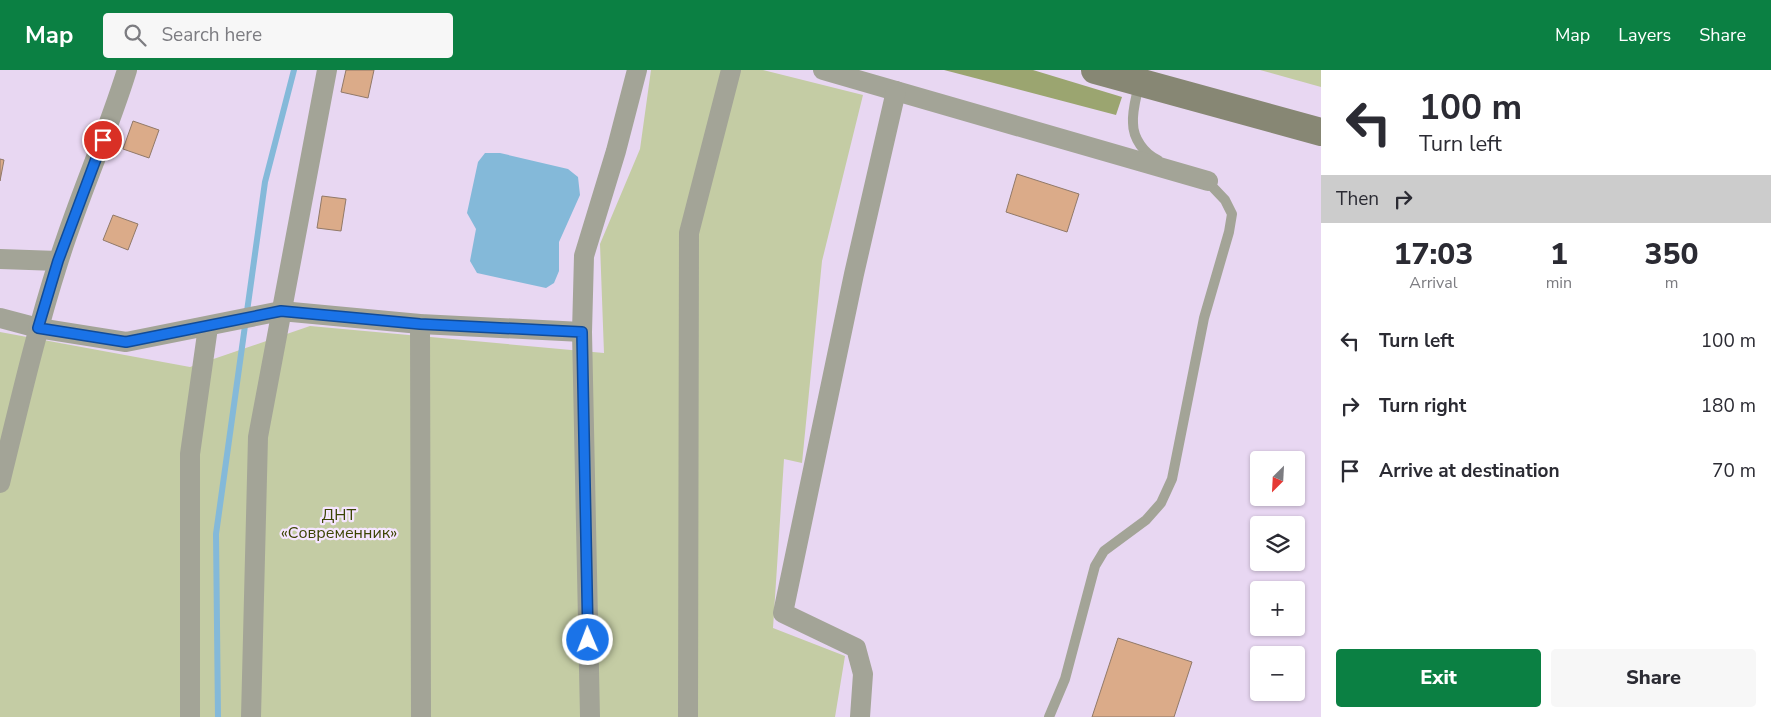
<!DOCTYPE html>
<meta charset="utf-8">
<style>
:root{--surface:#fff;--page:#f7f7f7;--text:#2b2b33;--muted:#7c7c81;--accent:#0b8043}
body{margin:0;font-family:"Nunito Sans",sans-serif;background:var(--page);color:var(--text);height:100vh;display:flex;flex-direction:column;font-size:19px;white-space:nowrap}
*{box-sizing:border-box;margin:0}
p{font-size:16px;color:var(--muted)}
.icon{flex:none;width:28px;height:28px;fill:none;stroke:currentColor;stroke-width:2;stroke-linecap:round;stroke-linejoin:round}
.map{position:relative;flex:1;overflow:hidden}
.sheet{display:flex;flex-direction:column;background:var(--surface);width:450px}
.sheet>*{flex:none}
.hud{background:#fff;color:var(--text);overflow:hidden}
.needle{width:32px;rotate:204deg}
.fabs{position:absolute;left:1250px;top:381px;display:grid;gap:10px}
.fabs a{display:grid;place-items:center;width:55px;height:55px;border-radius:5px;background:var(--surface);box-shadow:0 1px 4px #0004;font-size:25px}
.pin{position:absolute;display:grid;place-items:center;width:42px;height:42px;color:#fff;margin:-21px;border:2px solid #fff;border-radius:50%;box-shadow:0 1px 5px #0007}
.me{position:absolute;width:55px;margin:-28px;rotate:359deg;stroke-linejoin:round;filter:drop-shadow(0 0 4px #0008)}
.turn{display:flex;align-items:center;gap:18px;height:105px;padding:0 15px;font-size:22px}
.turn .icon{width:65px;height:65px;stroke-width:2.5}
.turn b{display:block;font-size:35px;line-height:42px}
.then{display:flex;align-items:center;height:48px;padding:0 15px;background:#0003;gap:10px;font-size:19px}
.eta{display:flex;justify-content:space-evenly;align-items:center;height:85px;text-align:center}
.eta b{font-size:30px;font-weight:800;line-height:35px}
.action{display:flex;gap:10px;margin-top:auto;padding:10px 15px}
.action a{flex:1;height:58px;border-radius:5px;background:var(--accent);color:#fff;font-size:20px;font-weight:800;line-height:58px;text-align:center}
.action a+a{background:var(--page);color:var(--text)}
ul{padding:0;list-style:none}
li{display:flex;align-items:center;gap:15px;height:65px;padding:0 15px}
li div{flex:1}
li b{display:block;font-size:19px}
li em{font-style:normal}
header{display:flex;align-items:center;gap:30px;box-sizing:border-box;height:70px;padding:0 25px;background:var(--accent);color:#fff}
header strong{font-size:24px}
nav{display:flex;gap:28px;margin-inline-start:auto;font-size:18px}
.search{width:350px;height:45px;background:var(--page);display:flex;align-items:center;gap:12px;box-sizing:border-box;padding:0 18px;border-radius:5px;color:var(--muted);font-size:19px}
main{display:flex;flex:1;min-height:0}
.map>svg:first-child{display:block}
</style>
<header>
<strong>Map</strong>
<div class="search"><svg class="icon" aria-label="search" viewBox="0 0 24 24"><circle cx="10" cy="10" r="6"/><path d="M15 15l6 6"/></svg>Search here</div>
<nav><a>Map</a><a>Layers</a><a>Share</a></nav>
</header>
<main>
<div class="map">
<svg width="1321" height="647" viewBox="0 0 1321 647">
<rect width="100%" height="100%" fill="#e8d7f2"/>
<!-- green -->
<g fill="#c4cca4">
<path d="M651 0H763L863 25 822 191 802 393 784 389 773 558 845 586 835 647H0V262L190 297 310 256 604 283 600 174 640 79Z"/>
<path d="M1260 0H1321V17Z"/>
</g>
<!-- forest -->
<path fill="#9ba570" d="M944 0H1033L1122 27 1116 45Z"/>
<!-- water -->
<path fill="#84b9d9" d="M485 83H500L568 99 578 107 580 125 559 172V201L554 213 546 218 477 203 470 191 476 159 467 143 478 92Z"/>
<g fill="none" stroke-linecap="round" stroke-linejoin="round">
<!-- stream -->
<path stroke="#84b9d9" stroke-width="6" d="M218 647 216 464 265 112 294 0"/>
</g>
<!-- building -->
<g fill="#dbab89" stroke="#917968">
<path d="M346 0H374L368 28 341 22Z"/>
<path d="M133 51 159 60 149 88 123 79Z"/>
<path d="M0 89 4 90 0 111Z"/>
<path d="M1017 104 1079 124 1067 162 1006 142Z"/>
<path d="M322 126 346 129 341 161 317 158Z"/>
<path d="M113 145 138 154 128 180 103 170Z"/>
<path d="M1118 568 1192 592 1174 647H1092Z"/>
</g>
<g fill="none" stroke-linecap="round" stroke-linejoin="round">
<!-- lane -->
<g stroke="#a3a497" stroke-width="10">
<path d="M1139 13C1137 25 1132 40 1133 53 1133 68 1144 84 1158 90"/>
<path d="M1049 647 1065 609 1095 496 1104 481 1146 450 1161 433 1172 409 1204 248 1229 162 1232 144 1225 130 1206 110"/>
</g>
<!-- street -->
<g stroke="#a3a497" stroke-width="20">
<path d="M823 0 1208 111"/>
<path d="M0 189 58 191"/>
<path d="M0 248 38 258 126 272 281 241 420 254 582 262"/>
<path d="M420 254 421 647"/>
<path d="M0 413C18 340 35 265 58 193 78 128 107 65 127 0"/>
<path d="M190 647V384L208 257"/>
<path d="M251 647 258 367 327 0"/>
<path d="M590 647 582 262 584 186 616 81 637 0"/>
<path d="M688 647 689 163 731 0"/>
<path d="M860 647 863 604 856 578 783 543 854 204 896 21"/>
</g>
<!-- secondary -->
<path stroke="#878774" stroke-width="28" d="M1095 0 1321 62"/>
</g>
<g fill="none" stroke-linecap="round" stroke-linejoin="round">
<defs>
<path id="route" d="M103 70 58 191 38 258 126 272 281 241 420 254 582 262 588 570"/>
</defs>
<!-- route casing -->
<use href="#route" stroke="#114b97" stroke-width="12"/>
<!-- route -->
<use href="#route" stroke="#1a73e8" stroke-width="9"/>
</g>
<g text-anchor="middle" stroke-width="4.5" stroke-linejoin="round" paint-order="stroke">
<!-- park labels -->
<g font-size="16" fill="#3b4302" stroke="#f5e5ff">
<text x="339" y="450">ДНТ<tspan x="339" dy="18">«Современник»</tspan></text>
</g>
</g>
</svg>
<div class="fabs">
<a><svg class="needle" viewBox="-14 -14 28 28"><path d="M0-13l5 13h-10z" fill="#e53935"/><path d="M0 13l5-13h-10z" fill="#7c7c81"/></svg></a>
<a><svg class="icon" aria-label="layers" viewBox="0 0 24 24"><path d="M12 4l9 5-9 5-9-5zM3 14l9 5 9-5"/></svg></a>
<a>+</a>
<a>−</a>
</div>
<div class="pin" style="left:103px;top:70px;background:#d93025"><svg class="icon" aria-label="arrive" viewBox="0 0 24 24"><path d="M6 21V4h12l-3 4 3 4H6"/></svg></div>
<svg class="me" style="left:588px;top:570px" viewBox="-20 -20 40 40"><circle r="17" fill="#1a73e8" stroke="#fff" stroke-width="3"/><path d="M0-11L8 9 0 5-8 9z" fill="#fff"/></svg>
</div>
<section class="sheet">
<div class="hud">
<div class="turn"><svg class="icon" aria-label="left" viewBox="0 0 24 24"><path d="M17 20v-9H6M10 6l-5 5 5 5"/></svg><div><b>100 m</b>Turn left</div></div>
<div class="then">Then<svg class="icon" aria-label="right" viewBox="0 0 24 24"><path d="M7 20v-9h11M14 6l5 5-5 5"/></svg></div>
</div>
<div class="eta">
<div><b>17:03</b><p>Arrival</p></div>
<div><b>1</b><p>min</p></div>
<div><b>350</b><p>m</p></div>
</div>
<ul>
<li><svg class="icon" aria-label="left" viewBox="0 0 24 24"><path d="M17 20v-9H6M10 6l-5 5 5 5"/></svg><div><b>Turn left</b></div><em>100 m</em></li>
<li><svg class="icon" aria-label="right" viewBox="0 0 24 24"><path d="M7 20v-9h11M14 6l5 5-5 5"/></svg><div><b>Turn right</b></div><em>180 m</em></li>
<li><svg class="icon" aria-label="arrive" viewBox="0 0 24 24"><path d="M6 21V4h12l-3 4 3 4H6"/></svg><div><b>Arrive at destination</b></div><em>70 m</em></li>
</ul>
<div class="action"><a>Exit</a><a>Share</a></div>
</section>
</main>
